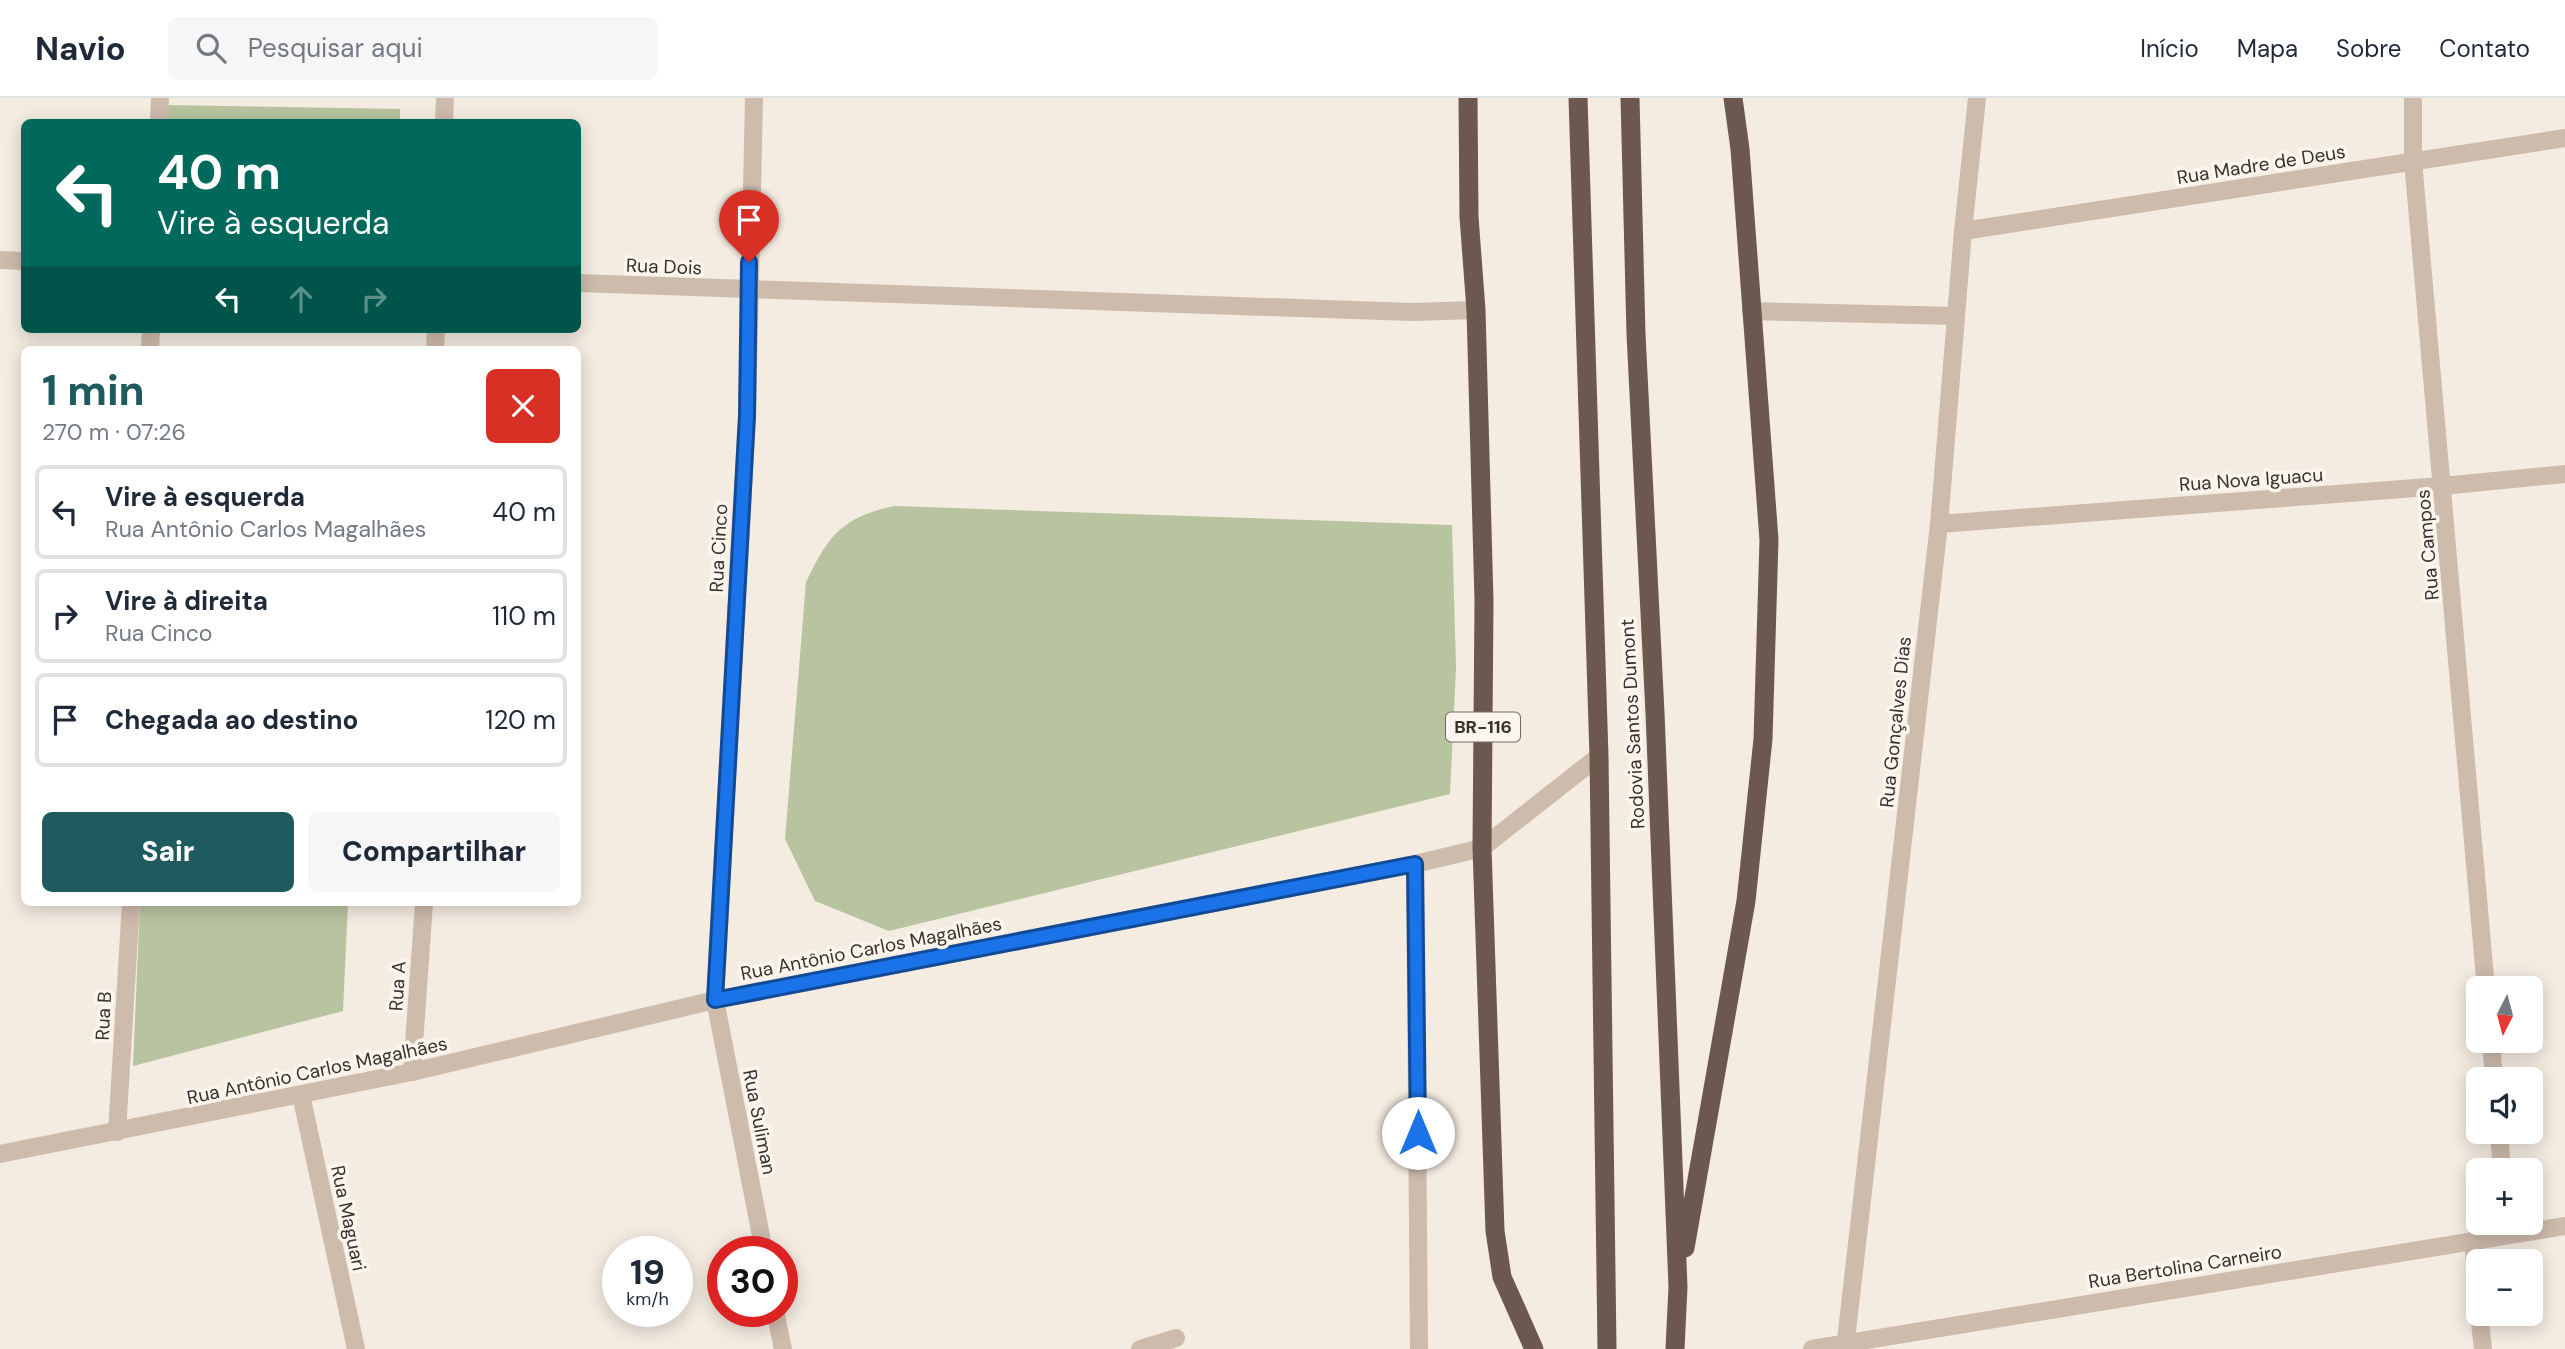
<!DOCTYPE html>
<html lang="pt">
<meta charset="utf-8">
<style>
:root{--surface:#fff;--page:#f6f6f7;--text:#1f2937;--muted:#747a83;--line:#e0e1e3;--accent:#1f5a5e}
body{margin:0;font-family:"DM Sans",sans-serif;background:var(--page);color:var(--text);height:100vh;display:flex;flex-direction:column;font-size:26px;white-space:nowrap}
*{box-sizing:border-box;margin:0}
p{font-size:23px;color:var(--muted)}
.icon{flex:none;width:38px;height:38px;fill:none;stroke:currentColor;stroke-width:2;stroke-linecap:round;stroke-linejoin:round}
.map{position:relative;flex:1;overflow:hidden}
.side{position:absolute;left:21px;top:248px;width:560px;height:560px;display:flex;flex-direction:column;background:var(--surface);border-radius:10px;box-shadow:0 4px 18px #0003}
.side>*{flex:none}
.top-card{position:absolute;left:21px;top:21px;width:560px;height:214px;border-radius:10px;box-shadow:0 4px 18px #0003;background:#00695c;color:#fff;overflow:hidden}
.needle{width:46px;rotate:186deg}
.controls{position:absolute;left:2466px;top:878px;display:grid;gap:14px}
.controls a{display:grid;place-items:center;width:77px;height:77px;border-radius:10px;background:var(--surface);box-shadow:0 4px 18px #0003;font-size:35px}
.speed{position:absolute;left:602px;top:1138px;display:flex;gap:14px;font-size:35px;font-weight:700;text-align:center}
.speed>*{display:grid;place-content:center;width:91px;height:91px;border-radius:50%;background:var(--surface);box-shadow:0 4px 18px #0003;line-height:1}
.speed small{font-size:18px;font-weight:400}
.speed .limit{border:10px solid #d22;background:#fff;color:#111}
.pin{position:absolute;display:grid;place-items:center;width:60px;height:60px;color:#fff;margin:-72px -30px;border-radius:50% 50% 50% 0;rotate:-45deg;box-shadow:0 0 7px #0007}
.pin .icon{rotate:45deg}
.me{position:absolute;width:77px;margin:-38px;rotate:0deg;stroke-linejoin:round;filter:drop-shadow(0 0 5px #0008)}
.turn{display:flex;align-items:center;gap:24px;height:147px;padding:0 21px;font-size:32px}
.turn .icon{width:91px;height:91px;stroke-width:2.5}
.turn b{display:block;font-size:49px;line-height:60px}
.lanes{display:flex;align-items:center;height:66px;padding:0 21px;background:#0003;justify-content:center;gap:35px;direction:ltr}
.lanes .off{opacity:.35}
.round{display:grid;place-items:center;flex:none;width:74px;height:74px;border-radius:10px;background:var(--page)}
.headline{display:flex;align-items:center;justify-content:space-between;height:119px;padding:0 21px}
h1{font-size:42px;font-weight:800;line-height:52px;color:var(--accent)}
.action{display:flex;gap:14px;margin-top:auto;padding:14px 21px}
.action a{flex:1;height:80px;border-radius:10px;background:var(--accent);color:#fff;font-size:28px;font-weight:800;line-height:80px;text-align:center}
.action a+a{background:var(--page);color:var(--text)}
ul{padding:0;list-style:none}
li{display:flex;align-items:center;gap:21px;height:94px;margin:0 14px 10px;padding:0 7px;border:4px solid var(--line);border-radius:10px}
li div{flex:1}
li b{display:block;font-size:26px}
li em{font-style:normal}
header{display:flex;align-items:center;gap:42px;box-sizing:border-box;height:98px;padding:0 35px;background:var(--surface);border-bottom:2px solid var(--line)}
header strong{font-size:33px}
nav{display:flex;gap:38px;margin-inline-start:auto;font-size:24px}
.search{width:490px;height:63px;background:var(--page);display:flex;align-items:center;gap:18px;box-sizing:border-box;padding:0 24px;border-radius:10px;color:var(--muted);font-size:26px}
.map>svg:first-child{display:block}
</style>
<header>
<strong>Navio</strong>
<div class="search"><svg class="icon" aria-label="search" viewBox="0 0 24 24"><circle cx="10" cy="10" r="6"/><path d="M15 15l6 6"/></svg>Pesquisar aqui</div>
<nav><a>Início</a><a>Mapa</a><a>Sobre</a><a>Contato</a></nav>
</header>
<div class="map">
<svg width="2565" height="1251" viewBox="0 0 2565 1251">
<rect width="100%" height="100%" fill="#f4ebe1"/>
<!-- green -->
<g fill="#b8c4a0">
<path d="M164 7 400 11V24H164Z"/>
<path d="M894 408 1452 427 1456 569 1450 696 889 833 815 803 785 741 806 484C828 438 842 419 894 408Z"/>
<path d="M140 805H348L343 913 133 968Z"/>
</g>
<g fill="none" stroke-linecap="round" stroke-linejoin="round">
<!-- service -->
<g stroke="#cdbbac" stroke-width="18">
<path d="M2473 1142 2478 1200"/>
<path d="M2479 1216 2483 1251"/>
</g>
<!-- minor -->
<g stroke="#cdbbac" stroke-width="18">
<path d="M754 0 747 318 715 902 764 1153"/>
<path d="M2413 0V63L2486 891"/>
<path d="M159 24 160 0"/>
<path d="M444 24 445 0"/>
<path d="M1963 133 2565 40"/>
<path d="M1751 213 1956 218"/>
<path d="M150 252 151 231"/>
<path d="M435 252 436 231"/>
<path d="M1939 426 2442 388 2565 376"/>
<path d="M1415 766 1419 1251"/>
<path d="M2491 943 2494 982"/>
<path d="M412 974 424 805"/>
<path d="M301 997 356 1251"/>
<path d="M117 1034 131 805"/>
<path d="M2499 1034 2502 1073"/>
<path d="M0 1056 412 974 715 902 1415 766 1482 750 1599 658"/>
<path d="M775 1213 783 1251"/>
<path d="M1140 1251 1176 1240"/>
<path d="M1812 1251 2565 1128"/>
<path d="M1845 1251 1939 426 1963 133 1977 0"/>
</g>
<!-- tertiary -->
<g stroke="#cdbbac" stroke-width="18">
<path d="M0 162 24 163"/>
<path d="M578 185 1412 214 1476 212"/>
</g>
<!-- trunk -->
<g stroke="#6c584f" stroke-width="19">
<path d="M1468 0 1469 119 1476 212 1484 503 1482 750 1495 1133 1502 1179 1534 1251"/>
<path d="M1578 0 1599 658 1607 1251"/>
<path d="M1630 0 1636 236 1655 615 1678 1189 1675 1251"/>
<path d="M1685 1150 1746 803 1763 641 1769 442 1740 51 1733 0"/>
</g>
</g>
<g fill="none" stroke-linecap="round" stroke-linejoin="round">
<defs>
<path id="route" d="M749 164 747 318 715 902 1415 766 1418 1035"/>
</defs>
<!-- route casing -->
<use href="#route" stroke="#114b97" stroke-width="18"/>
<!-- route -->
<use href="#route" stroke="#1a73e8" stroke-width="12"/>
</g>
<g text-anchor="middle" stroke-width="7" stroke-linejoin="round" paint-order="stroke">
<!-- shield labels -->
<rect fill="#fbf5ee" stroke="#756b66" stroke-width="2" x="1446" y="614.5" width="74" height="29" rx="5"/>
<g font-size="18" font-weight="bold" fill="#3b302b">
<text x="1483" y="635">BR-116</text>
</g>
<!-- street labels -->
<g font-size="19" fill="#3b302b" stroke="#fbf5ee">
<text transform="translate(2261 66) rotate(-9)" y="7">Rua Madre de Deus</text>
<text transform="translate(664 168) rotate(2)" y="7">Rua Dois</text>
<text transform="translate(2251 381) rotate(-4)" y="7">Rua Nova Iguacu</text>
<text transform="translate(2427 447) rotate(-95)" y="7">Rua Campos</text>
<text transform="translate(718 450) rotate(-87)" y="7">Rua Cinco</text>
<text transform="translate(1895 624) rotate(-84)" y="7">Rua Gonçalves Dias</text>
<text transform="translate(1632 626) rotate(-93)" y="7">Rodovia Santos Dumont</text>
<text transform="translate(871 850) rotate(-11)" y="7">Rua Antônio Carlos Magalhães</text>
<text transform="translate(397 888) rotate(-86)" y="7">Rua A</text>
<text transform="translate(103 918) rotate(-87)" y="7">Rua B</text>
<text transform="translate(317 972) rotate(-12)" y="7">Rua Antônio Carlos Magalhães</text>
<text transform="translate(760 1024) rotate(79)" y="7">Rua Suliman</text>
<text transform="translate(349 1120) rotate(78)" y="7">Rua Maguari</text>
<text transform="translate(2185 1168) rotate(-9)" y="7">Rua Bertolina Carneiro</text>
</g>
</g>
</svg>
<div class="controls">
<a><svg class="needle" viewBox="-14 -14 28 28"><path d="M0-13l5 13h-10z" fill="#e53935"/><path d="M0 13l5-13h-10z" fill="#747a83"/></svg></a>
<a><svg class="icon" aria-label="sound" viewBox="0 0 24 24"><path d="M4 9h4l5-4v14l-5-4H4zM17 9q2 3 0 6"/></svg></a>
<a>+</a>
<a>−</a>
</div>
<div class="speed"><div>19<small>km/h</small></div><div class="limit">30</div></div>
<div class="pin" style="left:749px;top:164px;background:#d93025"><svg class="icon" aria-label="arrive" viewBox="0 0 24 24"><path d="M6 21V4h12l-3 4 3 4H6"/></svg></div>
<svg class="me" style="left:1418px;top:1035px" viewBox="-20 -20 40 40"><circle r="19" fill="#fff"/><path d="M0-13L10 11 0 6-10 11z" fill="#1a73e8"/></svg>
<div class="top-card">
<div class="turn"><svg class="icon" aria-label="left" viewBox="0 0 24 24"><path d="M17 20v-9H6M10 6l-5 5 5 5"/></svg><div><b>40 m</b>Vire à esquerda</div></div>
<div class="lanes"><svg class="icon" aria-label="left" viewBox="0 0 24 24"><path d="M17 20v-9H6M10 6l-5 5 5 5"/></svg><svg class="icon off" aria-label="ahead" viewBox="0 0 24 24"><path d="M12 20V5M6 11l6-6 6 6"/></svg><svg class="icon off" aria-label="right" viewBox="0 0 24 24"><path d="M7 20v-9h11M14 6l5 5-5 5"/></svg></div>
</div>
<section class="side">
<div class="headline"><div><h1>1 min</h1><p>270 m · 07:26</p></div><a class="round" style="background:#d93025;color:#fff"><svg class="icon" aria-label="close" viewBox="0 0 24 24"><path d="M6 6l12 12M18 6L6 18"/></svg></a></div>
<ul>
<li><svg class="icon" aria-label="left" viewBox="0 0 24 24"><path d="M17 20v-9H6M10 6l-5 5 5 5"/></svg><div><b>Vire à esquerda</b><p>Rua Antônio Carlos Magalhães</p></div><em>40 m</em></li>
<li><svg class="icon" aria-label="right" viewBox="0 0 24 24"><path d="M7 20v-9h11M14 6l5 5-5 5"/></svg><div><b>Vire à direita</b><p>Rua Cinco</p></div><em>110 m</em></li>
<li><svg class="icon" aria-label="arrive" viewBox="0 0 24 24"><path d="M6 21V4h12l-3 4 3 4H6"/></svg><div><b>Chegada ao destino</b></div><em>120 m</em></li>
</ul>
<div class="action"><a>Sair</a><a>Compartilhar</a></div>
</section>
</div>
